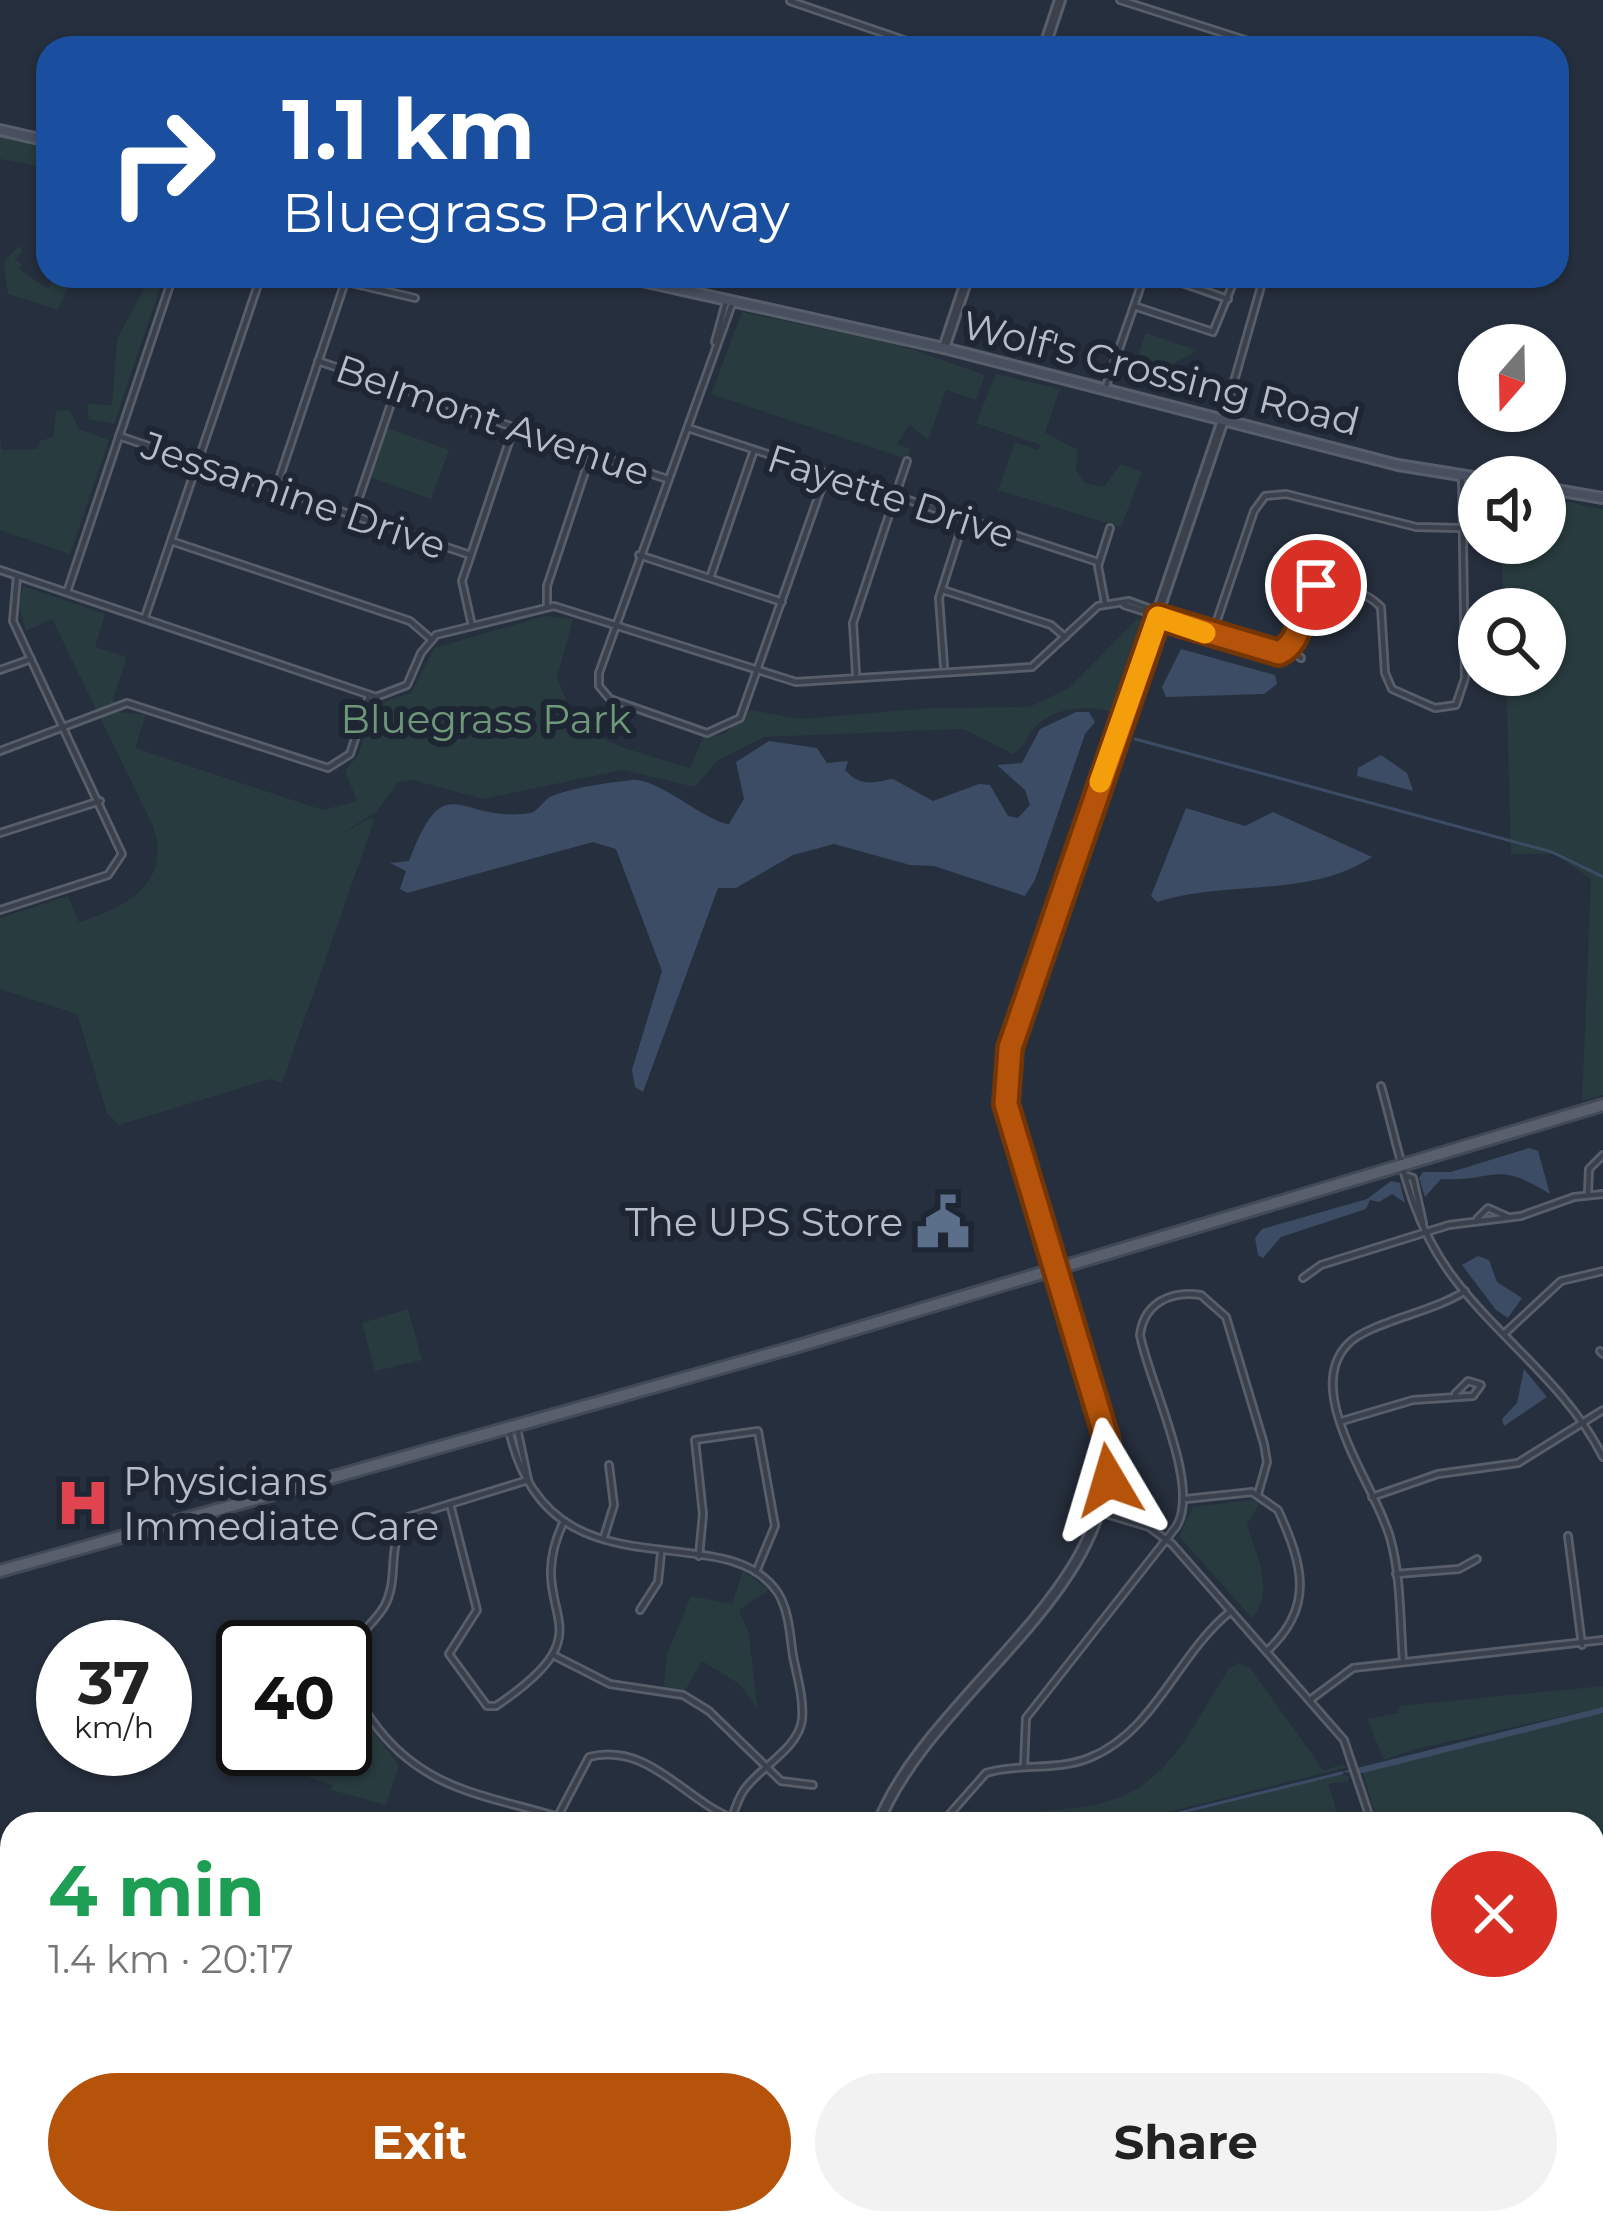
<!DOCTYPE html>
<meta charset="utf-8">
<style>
:root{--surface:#fff;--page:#f2f2f2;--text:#222;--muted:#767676;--accent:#b45309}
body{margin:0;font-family:Montserrat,sans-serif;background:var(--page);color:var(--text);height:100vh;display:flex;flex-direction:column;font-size:45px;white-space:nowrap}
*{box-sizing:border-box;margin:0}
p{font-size:39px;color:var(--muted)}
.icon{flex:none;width:66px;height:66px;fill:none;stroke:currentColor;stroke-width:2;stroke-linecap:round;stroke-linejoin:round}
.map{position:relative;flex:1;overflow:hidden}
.drawer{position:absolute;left:0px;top:1812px;width:1605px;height:423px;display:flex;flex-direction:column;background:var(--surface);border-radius:36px 36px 0 0;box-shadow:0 3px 9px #0004}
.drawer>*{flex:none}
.top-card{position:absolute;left:36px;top:36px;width:1533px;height:252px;border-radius:36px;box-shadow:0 3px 9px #0004;background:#1a4fa0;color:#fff;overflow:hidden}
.needle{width:78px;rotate:200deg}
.buttons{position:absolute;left:1458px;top:324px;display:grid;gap:24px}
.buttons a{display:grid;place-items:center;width:108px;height:108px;border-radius:50%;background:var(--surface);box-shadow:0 3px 9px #0004;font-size:60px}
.speed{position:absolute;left:36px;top:1620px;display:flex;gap:24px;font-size:60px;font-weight:700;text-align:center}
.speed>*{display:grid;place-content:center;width:156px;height:156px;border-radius:50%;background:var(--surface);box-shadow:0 3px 9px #0004;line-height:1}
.speed small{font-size:30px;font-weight:400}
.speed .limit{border:6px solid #111;border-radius:18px;background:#fff;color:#111}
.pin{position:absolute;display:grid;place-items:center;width:102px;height:102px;color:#fff;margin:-51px;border:6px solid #fff;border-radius:50%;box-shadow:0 3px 12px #0007}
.me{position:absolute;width:132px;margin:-66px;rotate:353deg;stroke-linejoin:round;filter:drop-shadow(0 0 9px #0008)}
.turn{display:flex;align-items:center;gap:42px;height:252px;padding:0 48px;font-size:54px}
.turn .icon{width:156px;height:156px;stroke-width:2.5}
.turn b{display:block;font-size:84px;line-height:102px}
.round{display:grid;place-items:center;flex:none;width:126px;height:126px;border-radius:63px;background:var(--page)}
.overview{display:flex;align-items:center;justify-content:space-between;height:204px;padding:0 48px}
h1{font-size:72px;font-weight:700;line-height:90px;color:#1e9e55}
.primary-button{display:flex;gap:24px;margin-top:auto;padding:24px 48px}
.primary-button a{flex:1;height:138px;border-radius:72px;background:var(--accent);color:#fff;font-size:48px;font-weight:700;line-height:138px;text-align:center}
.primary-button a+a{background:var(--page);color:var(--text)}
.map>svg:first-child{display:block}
</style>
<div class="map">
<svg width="1603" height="2233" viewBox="0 0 1603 2233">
<rect width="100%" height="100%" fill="#262f3d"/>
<!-- green -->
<g fill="#283b3e">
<path d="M0 134 48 145V168L0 159Z"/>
<path d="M18 246 23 250 15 259 22 264 19 269 48 289 55 276H73L58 310 8 294 4 263Z"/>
<path d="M151 276H164L114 424 89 419 87 404 112 405 117 339Z"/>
<path d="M742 312 899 345 985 375 976 400 946 390 928 440 910 425 897 444 911 449 907 459 711 394Z"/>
<path d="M1146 333 1196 350V351L1165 368 1140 364 1137 358Z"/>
<path d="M996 374 1060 389 1045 433 1078 450 1076 471 1085 483 1104 487 1121 464 1142 472 1121 527 998 490 1015 442 1038 450 1041 445 976 423Z"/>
<path d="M56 410 70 411 79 429 109 440 70 554 0 530V436L2 450 38 449 40 441 53 437Z"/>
<path d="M387 428 449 450 431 499 370 477Z"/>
<path d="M1545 496 1603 510V1095L1582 1101 1591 879 1555 854H1511L1506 675H1545V609H1504L1501 543H1545Z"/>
<path d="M23 586 105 614 95 647 127 657 113 699 119 712 146 715 135 748 323 810 357 801 345 771 358 755 374 705 411 693 434 648 545 616 573 619 557 678 577 726 624 748 690 768 703 737 724 734 751 710 800 719 930 708 1029 707 1069 688 1137 619 1148 622 1117 713C1088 705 1053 705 1032 731 1024 741 1024 747 1013 754L963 729 764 737 717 761 695 787 623 770 483 799 413 780 398 782 376 812 332 840 371 817 374 821 282 1083 270 1079 119 1125 107 1113 77 1014 0 989V918L68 896 79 922C127 907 174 882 152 824L52 619 26 631 19 607Z"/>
<path d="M408 1309 422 1360 375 1371 362 1323Z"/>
<path d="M1252 1500 1260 1503 1247 1524C1256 1555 1276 1591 1252 1618L1179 1536 1193 1507Z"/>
<path d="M743 1571 769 1590 739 1610 749 1634 757 1708 739 1684 702 1661 684 1692 664 1686 667 1654 691 1596 732 1604Z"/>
<path d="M1239 1663 1250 1668 1324 1771 1342 1764 1348 1767 1121 1824H1010C1029 1808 1057 1811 1081 1807 1167 1796 1185 1736 1229 1669Z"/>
<path d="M1603 1686V1707L1412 1750 1384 1760 1367 1719 1398 1713 1400 1706Z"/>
<path d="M351 1703 399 1765 386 1805 331 1790 332 1785 273 1764 279 1749H345V1705Z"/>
<path d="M1603 1713V2020L1593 2013V1824H1378L1363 1773Z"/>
<path d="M1338 1775 1350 1776 1348 1781 1328 1784 1338 1814 1292 1824H1145Z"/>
<path d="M3 1953 12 1991V2160L0 2158Z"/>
<path d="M1593 2221 1603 2225V2233H1495L1466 2223Z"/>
</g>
<!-- water -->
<g fill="#3c4c65">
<path d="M1181 649 1275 675 1277 684 1264 694 1166 697 1162 687Z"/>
<path d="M1076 712H1089L1095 722 1085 734 1035 880 1025 896 934 866 910 865 834 844 793 855 736 888H718L643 1092 635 1087 632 1070 662 971 616 849 593 842 407 893 400 889 406 871 390 863 409 861C446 763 458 824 530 813 538 812 544 799 552 796 579 786 607 783 632 780 657 777 709 824 729 824L744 799 736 762 769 741 817 748 827 763 848 761 845 770C861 788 874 782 893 779L933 801 979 784 990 785 1008 816 1018 818 1030 805 1025 790 997 765 1022 763 1040 729Z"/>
<path d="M1381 755 1407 773 1413 791 1357 776 1358 768Z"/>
<path d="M1186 808 1245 826 1273 812 1372 857C1308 899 1228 879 1157 902L1151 896Z"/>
<path d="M1529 1148 1538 1151 1550 1194C1494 1159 1497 1182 1441 1179L1425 1197 1419 1178 1423 1172H1451Z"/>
<path d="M1391 1181 1400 1183 1405 1203 1392 1194 1379 1202 1370 1200 1366 1209 1281 1237 1263 1258 1258 1255 1255 1238 1262 1229 1367 1199Z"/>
<path d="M1478 1256 1489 1260 1497 1282 1522 1298 1508 1318 1496 1310 1462 1265Z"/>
<path d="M1524 1369 1547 1397 1504 1426 1502 1419 1517 1403Z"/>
<path d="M1603 1707V1713L1363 1773 1341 1772Z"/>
<path d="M161 2223H482L552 2229 583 2223H748L750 2233H162Z"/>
</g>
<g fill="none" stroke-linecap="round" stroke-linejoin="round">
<!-- stream -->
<g stroke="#3c4c65" stroke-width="3">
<path d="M1135 739 1552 852 1603 877"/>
<path d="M1134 1824 1342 1773"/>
<path d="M0 2114 12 2116"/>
</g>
<defs>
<g id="minor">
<path d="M1120 0 1270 48"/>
<path d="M790 1 927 48"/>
<path d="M321 276 415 298"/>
<path d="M1144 276 1134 306 1213 332 1236 276"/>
<path d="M1162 276 1228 299"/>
<path d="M732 304 599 673V686L610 699 707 733 740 718 826 475"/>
<path d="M715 342 726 302"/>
<path d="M318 361 667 479"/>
<path d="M1105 389 1134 306"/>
<path d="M1223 420 1264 276"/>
<path d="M688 428 1098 562"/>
<path d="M119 436 470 555"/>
<path d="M276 488 345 282"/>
<path d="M353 515 396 389"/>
<path d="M171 541 410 621 431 639"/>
<path d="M639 555 782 602"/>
<path d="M0 570 376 697 407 685 421 653 436 635 554 606 796 682 1032 667 1098 606 1129 601 1253 647"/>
<path d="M710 578 753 453"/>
<path d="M943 590 1051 625 1065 637"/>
<path d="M67 592 173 276"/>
<path d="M1105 603 1098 566 1110 528"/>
<path d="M1124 605 1275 653 1295 640 1313 593C1333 581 1366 591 1381 607L1385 673 1392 689 1435 708 1456 705 1465 678 1462 476"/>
<path d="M547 607V586L591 454"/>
<path d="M145 617 261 276"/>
<path d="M472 626 462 581 514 427"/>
<path d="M1214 629 1254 511 1265 496 1286 494 1416 527 1459 528"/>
<path d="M1289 647 1301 658"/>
<path d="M944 666 939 598 964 520"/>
<path d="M0 670 31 659"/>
<path d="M856 674 853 623 907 461"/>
<path d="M0 751 127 703 328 768 350 754 369 696"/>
<path d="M0 833 100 801"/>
<path d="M0 910 108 875 122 854 13 621 17 576"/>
<path d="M1381 1086C1400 1153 1409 1217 1450 1273 1498 1339 1565 1382 1603 1457"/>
<path d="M1407 1176 1413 1178 1423 1223"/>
<path d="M1588 1194 1589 1169 1603 1155"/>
<path d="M1477 1219 1488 1208 1508 1217"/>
<path d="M1303 1278 1321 1265 1449 1225 1521 1216 1574 1197 1603 1194"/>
<path d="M1504 1334 1561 1281 1603 1271"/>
<path d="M1600 1351 1603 1354"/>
<path d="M1342 1421 1413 1400 1473 1396 1481 1385 1468 1381 1455 1394"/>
<path d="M517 1428 528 1480"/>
<path d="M509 1430C548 1606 724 1511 778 1593 789 1611 790 1635 793 1656 797 1676 804 1699 802 1720 798 1749 760 1767 744 1790 737 1800 734 1812 730 1824"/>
<path d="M528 1480 408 1517C385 1545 400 1576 385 1605 374 1625 354 1634 351 1659 347 1682 359 1701 371 1719 425 1797 497 1795 580 1824"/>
<path d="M1372 1497 1438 1474 1518 1463 1603 1410"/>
<path d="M1186 1499 1252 1492 1278 1510C1303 1565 1315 1607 1267 1651"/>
<path d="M450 1504 477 1610 449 1654 487 1706H496C618 1624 518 1617 564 1521"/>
<path d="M1103 1513 1149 1527 1172 1544 1344 1740 1372 1824"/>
<path d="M1568 1536 1582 1645"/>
<path d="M604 1537 614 1505 609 1465"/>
<path d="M699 1556 703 1514 695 1440 758 1431 775 1526 756 1572"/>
<path d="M1396 1574 1459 1569 1477 1559"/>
<path d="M640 1610 658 1582 661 1553"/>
<path d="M555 1656 610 1684 683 1695 709 1711 781 1781 813 1785"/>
<path d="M1403 1661C1400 1622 1401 1579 1391 1541 1379 1490 1300 1392 1348 1344 1367 1323 1434 1312 1465 1291"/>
<path d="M1310 1700 1353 1668 1603 1640"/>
<path d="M1024 1767 1026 1718 1176 1527C1202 1487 1149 1383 1140 1335 1144 1303 1171 1290 1201 1295L1226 1317 1264 1444 1267 1462 1258 1494"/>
<path d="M558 1816 589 1757C649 1742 684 1800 732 1818"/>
<path d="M941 1824 986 1773C1019 1763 1057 1771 1089 1758 1155 1732 1177 1654 1231 1611"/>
<path d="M1593 2018 1603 2025"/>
<path d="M1593 2102 1603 2106"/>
<path d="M1593 2174 1603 2172"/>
<path d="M0 2214 12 2213"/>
<path d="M48 2223 65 2233"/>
<path d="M141 2223V2233"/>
<path d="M1353 2223 1381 2233"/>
<path d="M68 2233 75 2223"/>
<path d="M958 2233V2223"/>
<path d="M1099 2233 1115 2228 1142 2233"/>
<path d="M1156 2233 1160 2223"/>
<path d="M1239 2233 1242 2223"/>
<path d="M1322 2233 1325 2223"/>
<path d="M1491 2233 1495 2223"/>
</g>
<g id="tertiary">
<path d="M1044 48 1060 0"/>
<path d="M944 348 968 276"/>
<path d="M1040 1218 1034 1215 1004 1115 1010 1049 1223 420"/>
<path d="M878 1824C930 1691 1126 1589 1106 1437L1007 1104"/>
<path d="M875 2233 876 2223"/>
</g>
<g id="secondary">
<path d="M0 130 48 141"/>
<path d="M619 276 944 348 1398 465 1479 478"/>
<path d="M1545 488 1603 498"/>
</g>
<path id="primary" d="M0 1571 795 1347 1603 1105"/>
</defs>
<!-- minor casing -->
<use href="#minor" stroke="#585f6b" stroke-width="10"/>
<!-- tertiary casing -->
<use href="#tertiary" stroke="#585f6b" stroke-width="14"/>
<!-- secondary casing -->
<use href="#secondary" stroke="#585f6b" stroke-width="14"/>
<!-- primary casing -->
<use href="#primary" stroke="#434a57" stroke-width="16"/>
<!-- minor -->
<use href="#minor" stroke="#3a414d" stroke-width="4.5"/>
<!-- tertiary -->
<use href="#tertiary" stroke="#3a414d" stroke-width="8"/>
<!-- secondary -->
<use href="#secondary" stroke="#485060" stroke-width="8"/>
<!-- primary -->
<use href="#primary" stroke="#58606d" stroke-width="10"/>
</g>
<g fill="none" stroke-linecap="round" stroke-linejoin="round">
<defs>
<path id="route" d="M1109 1480 1106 1437 1006 1104 1010 1048 1158 617 1279 653C1306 639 1296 607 1319 590L1316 585"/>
</defs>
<!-- route casing -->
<use href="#route" stroke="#753606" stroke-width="30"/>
<!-- route -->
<use href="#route" stroke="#b45309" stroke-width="21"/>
<!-- slow -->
<path stroke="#f59e0b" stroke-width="21" d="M1100 782 1158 617 1205 633"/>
</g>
<!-- icons -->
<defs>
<symbol id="civic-bare" viewBox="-9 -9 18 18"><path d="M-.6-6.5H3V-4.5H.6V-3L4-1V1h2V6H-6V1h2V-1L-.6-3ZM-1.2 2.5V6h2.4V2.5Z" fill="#5c6f8a" stroke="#1f2633" stroke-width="2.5" paint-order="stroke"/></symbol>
<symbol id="hospital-bare" viewBox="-9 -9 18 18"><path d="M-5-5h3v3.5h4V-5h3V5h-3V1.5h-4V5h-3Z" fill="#e0444e" stroke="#1f2633" stroke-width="2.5" paint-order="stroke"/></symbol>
</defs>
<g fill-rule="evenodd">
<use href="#civic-bare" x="905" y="1184" width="76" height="76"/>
<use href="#hospital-bare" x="45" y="1465" width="76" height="76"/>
</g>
<g text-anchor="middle" stroke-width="12" stroke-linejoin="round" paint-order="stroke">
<!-- street labels -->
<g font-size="39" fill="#b6bcc8" stroke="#1f2633">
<text transform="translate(1161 373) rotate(14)" y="14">Wolf's Crossing Road</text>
<text transform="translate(493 420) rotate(19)" y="14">Belmont Avenue</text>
<text transform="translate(294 495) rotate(19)" y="14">Jessamine Drive</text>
<text transform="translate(891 496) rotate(18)" y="14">Fayette Drive</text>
</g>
<!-- park labels -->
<g font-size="39" fill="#6e9879" stroke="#1f2633">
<text x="486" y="733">Bluegrass Park</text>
</g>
<!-- poi labels -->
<g font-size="39" fill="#b6bcc8" stroke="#1f2633" text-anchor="end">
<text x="903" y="1236">The UPS Store</text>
<text x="123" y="1495" text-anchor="start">Physicians<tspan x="123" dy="45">Immediate Care</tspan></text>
</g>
</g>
</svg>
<div class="buttons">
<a><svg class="needle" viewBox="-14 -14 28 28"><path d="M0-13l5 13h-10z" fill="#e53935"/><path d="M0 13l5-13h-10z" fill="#767676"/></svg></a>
<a><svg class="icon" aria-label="sound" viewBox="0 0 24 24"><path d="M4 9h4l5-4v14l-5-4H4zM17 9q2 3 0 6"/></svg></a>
<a><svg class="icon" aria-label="search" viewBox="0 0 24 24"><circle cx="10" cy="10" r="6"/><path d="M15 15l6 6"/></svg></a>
</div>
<div class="speed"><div>37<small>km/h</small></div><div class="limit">40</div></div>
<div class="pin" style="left:1316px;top:585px;background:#d93025"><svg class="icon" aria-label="arrive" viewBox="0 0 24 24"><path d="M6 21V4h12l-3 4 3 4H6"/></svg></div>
<svg class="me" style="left:1109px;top:1480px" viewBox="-20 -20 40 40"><path d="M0-17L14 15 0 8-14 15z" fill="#b45309" stroke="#fff" stroke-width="4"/></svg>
<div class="top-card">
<div class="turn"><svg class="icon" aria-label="right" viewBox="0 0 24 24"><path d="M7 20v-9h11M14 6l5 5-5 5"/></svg><div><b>1.1 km</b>Bluegrass Parkway</div></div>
</div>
<section class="drawer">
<div class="overview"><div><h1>4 min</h1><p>1.4 km · 20:17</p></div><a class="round" style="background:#d93025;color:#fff"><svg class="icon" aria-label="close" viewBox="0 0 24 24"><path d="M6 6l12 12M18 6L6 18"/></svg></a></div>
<div class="primary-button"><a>Exit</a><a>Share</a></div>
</section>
</div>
